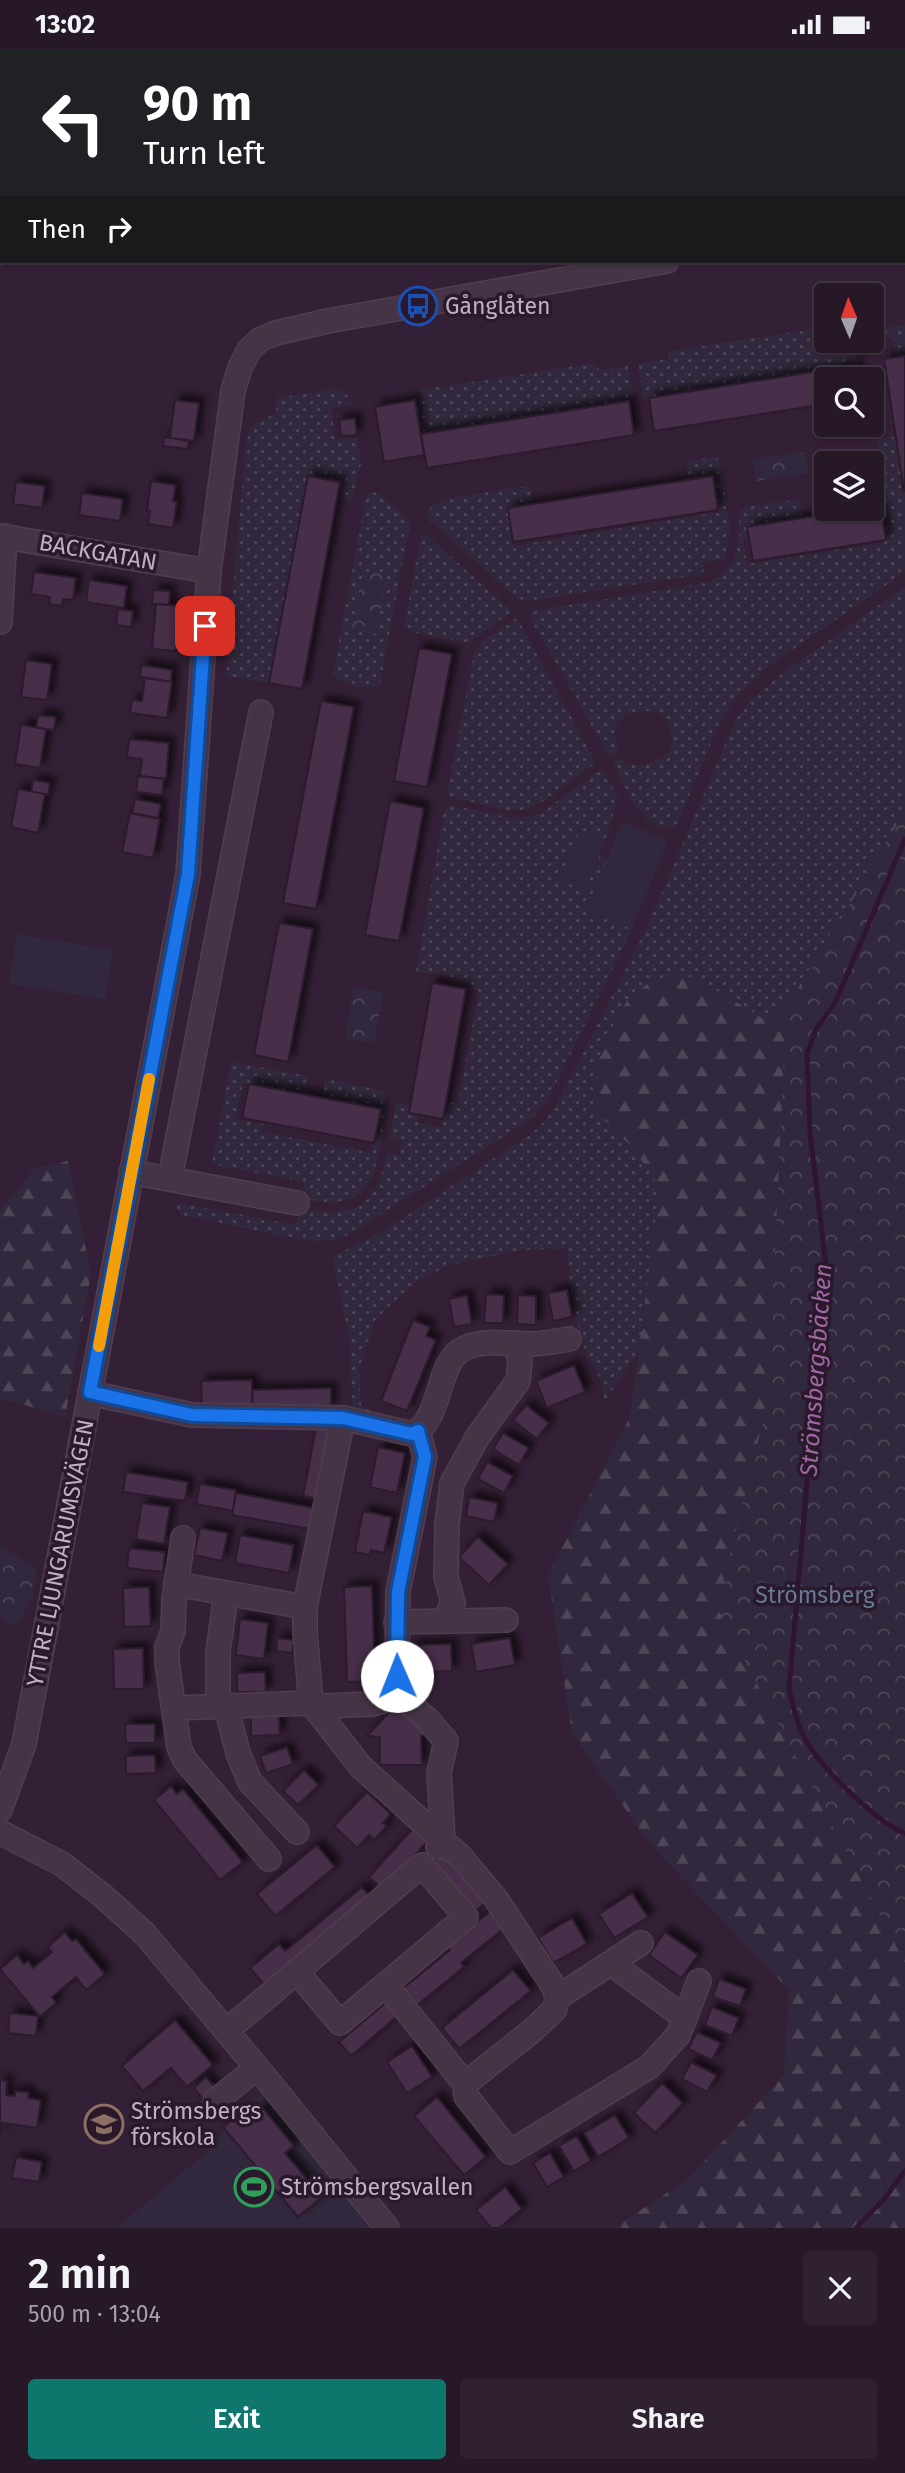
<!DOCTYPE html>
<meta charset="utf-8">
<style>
:root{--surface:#271828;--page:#2f2130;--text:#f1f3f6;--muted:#a4a0a8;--line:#433745;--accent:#0f766e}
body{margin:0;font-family:"Fira Sans",sans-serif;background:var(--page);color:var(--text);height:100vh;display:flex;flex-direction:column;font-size:26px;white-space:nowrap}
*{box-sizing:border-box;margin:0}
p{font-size:23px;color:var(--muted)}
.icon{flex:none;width:38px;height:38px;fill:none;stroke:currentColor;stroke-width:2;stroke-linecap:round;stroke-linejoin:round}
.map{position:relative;height:2179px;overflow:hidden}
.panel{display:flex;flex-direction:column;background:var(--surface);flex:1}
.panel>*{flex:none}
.banner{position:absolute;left:0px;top:0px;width:906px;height:214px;box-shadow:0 2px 5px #0004,0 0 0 2px var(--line);background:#202124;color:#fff;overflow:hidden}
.needle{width:46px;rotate:358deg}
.fabs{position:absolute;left:814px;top:234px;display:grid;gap:14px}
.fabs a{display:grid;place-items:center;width:70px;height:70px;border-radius:7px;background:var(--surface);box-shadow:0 2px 5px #0004,0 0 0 2px var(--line);font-size:35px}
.pin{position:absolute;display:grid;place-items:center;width:60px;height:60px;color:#fff;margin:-30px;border-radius:14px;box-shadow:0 4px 10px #0006}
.me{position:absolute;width:77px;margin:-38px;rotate:359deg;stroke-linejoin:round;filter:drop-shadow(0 0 5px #0008)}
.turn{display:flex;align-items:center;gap:24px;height:147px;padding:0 28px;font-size:32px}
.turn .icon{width:91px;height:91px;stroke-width:2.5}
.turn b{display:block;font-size:49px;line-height:60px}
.then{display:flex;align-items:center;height:66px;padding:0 28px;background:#0003;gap:14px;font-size:26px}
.round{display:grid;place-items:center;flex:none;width:74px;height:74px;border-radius:7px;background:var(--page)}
.overview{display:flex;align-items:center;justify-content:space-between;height:119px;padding:0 28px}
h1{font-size:42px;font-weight:600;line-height:52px}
.action{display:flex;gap:14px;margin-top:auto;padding:14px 28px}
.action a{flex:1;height:80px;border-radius:7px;background:var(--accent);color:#fff;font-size:28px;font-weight:600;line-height:80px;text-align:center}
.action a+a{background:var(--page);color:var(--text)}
.status{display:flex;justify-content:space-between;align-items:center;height:49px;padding:0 35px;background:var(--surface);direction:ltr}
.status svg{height:19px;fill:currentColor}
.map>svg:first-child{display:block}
</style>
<div class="status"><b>13:02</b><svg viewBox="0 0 49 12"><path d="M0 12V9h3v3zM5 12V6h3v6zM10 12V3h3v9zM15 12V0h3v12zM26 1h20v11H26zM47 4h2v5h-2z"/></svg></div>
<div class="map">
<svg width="905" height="2179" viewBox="0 0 905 2179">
<defs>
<pattern id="grass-dots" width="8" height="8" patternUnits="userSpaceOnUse" patternTransform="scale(1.75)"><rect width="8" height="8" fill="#32283d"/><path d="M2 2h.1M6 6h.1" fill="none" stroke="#4e4557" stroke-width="1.8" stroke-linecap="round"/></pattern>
<pattern id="forest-firs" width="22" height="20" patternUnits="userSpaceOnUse" patternTransform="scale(1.75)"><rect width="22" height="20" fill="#32283d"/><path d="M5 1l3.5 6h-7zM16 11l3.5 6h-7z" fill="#4e4557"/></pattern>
<pattern id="park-crowns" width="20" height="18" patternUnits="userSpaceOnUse" patternTransform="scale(1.75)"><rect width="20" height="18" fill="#32283d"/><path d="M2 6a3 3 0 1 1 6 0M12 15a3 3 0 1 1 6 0" fill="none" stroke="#4e4557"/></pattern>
<filter id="shadow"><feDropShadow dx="6" dy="-6" stdDeviation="3.5" flood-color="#0009"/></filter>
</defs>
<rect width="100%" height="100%" fill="#342036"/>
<!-- grass -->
<g fill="url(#grass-dots)">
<path d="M905 276V307L896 309 893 288 872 291V281Z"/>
<path d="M826 278V292H853L857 316 644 350 638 315 668 310 670 302Z"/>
<path d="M595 314V317L601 321 628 317 634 352 421 385 415 351 421 350 420 341Z"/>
<path d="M334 340C344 341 349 346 352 356L331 359 335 391 357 389 361 415 351 451 337 449 340 433 308 427 269 634 226 627 245 403 249 382 255 375 276 364 277 349Z"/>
<path d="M896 388 905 442V523L766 619 736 648 719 675 676 779C641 784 626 739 613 714L621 709C638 725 654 713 670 703 675 687 670 676 661 664 632 657 606 668 618 701L616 705 609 707 530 569 532 562 710 533C741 514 739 496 739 463L745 458 800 450 802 469 748 478 749 489 743 490 747 515 885 493 880 457 872 458V439L884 437 878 390Z"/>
<path d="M713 408 717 409 721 416 729 474 730 485 725 510 703 514 704 525 527 552 519 550 505 539 426 467V463C441 446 506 441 530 437L532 455 508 459 514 497 718 463 713 427 689 431 686 413Z"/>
<path d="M371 442 379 445 410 473 380 636C371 642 338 636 333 625L366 447Z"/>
<path d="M826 447V460H858L821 466 818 448Z"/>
<path d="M424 484 511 561 508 566 468 594 411 583 404 578 421 486Z"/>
<path d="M905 538V757L791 951 768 973 725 946 597 1063 634 1100 660 1138 639 1302 604 1353C603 1322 590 1318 582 1292 573 1263 569 1229 567 1199L522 1201 450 1216 415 1233 375 1271 359 1319 361 1357 390 1370 416 1376 353 1364 349 1287 333 1211 337 1205 374 1188 531 1085 545 1072 557 1055 648 876 736 670 751 650 783 624Z"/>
<path d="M517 569 595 712 594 715 546 751 524 761H506L447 747 474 605 484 591Z"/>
<path d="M600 721 604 722 618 749 605 792 580 782 585 841 600 806 608 809 587 861 632 880 559 1028 544 1056 534 1068 348 1186 335 1191 307 1192 182 1166 177 1159 178 1154 296 1176 300 1160C355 1169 375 1160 387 1104L400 1106 402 1092 390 1090 396 1054 410 1056 409 1064 418 1066 417 1073 442 1079 446 1053 458 1054 479 942 463 939 458 929 416 922 444 763 450 756 513 769 528 768 543 763Z"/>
<path d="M231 1013 308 1027 305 1046 243 1034 236 1070 263 1075 262 1083 372 1104 380 1060 322 1049 325 1030 384 1042C390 1052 378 1116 372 1128 367 1136 361 1143 355 1149L332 1154 302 1150 304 1133 212 1115Z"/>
</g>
<!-- forest -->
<g fill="url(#forest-firs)">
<path d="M905 757V2179H613L688 2130 784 2026 789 1941 650 1795 572 1684 548 1526 630 1368 660 1139 634 1100 597 1064 594 1028 604 993 628 950 650 933 679 923 725 946 768 973 791 951Z"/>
<path d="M68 1112 91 1225 65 1368 0 1349V1162L34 1120Z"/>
</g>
<!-- park -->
<g fill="url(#park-crowns)">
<path d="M805 403 808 424 756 432 753 410Z"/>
<path d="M364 522 387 526 376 585 352 581Z"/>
<path d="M905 761V1914L717 1559 768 1352 786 964Z"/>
<path d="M354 938 383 943 374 994 345 989Z"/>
<path d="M0 1497 37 1519 32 1549 15 1577 0 1567Z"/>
</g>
<!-- pitch -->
<g fill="#32283d">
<path d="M622 773 668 791 632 880 587 861Z"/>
<path d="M580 781 605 792 585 841 560 831Z"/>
<path d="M17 885 113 901 105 950 9 935Z"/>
<path d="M266 2041 374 2179H116L216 2096 223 2078Z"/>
</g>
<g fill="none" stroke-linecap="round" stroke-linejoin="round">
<!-- stream -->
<g stroke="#301532" stroke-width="5">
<path d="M905 790 835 954 816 980 807 1005 810 1085 826 1216 789 1640C792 1652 795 1665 799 1677 813 1714 870 1767 905 1785"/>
<path d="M856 2179 884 2150 905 2122"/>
</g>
</g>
<!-- building -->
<g fill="#472f4a" stroke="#2c1b2d" stroke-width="2" filter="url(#shadow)">
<path d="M0 0H70V2H2L0 23Z"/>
<rect x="99" y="0" width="153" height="2"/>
<path d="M307 0H413V2H308Z"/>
<path d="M905 307V442H904L884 310Z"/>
<path d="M857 316 859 331H826V355L654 382 649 349Z"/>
<path d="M175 351 199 354 194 392 170 389Z"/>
<path d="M415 351 424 406 384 413 375 358Z"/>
<path d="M629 352 634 386 427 419 421 385Z"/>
<path d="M355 369 357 386 341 387 339 371Z"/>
<path d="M164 388 189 392 188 400 163 397Z"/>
<path d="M308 427 340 433 302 640 269 634Z"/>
<path d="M713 427 718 461 513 493 508 459Z"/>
<path d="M151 432 176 436 173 452 177 453 173 479 148 475 150 462H147Z"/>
<path d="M16 433 45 437 42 459 13 455Z"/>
<path d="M82 444 123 450 120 472 79 466Z"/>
<path d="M880 457 886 491 753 512 747 478 858 460H872V458Z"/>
<path d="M34 523 76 529 73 551 63 550 62 557 49 555 50 548 31 545Z"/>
<path d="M89 531 127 537 124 559 86 553Z"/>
<path d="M153 541 170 542 169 556 152 555Z"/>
<path d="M156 555 180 557 176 602 152 600Z"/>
<path d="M118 560 133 562 131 578 116 576Z"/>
<path d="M419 599 452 605 427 738 394 732Z"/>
<path d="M26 611 52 615 47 651 21 648Z"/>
<path d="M141 616 172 621 171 633 140 628Z"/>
<path d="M145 629 172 633 167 669 130 664 132 651 142 652Z"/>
<path d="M321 652 354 658 316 860 283 854Z"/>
<path d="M38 666 56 668 54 681 36 679Z"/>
<path d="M21 676 46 680 40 719 15 715Z"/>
<path d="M129 690 169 694 166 730 140 727 142 710 127 708Z"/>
<path d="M138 727 164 730 162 746 136 743Z"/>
<path d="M33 731 50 734 48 746 31 743Z"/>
<path d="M18 740 45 745 38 784 11 778Z"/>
<path d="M135 750 161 755 158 769 132 764Z"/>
<path d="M390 752 424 759 399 892 365 886Z"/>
<path d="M130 764 160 770 153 809 122 803Z"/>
<path d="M279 874 313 880 288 1013 254 1006Z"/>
<path d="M432 934 466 940 443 1070 409 1064Z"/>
<path d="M249 1035 381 1060 374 1094 242 1069Z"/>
<path d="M567 1241 572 1268 553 1272 548 1244Z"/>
<path d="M486 1245 504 1246 503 1274H484Z"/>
<path d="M467 1246 472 1275 454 1278 449 1250Z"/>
<path d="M518 1246 536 1247V1276L517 1275Z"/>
<path d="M413 1271 430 1278 426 1287 436 1291 407 1362 381 1352Z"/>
<path d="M574 1316 585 1343 547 1359 536 1332Z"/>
<path d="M252 1331V1356L202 1357 201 1332Z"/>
<path d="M331 1339V1359L253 1361 252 1341Z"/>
<path d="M526 1356 549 1374 537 1390 513 1371Z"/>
<path d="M317 1374 337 1378 323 1451 303 1447Z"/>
<path d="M503 1384 529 1399 519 1416 493 1400Z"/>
<path d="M378 1398 405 1404 397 1444 370 1438Z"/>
<path d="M487 1413 513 1427 504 1444 478 1430Z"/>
<path d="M126 1423 188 1433 185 1452 123 1443Z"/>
<path d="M200 1435 236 1441 233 1462 196 1455Z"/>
<path d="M236 1444 320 1460 316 1481 232 1466Z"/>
<path d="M469 1448 498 1454 494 1473 466 1467Z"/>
<path d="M142 1454 170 1458 164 1495 136 1490Z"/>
<path d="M363 1462 392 1468 384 1504 371 1501 370 1506 355 1503Z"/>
<path d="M200 1479 228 1484 222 1512 194 1506Z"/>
<path d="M240 1486 294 1496 289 1524 235 1514Z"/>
<path d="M478 1488 508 1515 489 1536 459 1508Z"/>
<path d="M129 1499 165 1503 163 1523 127 1519Z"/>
<path d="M372 1537 375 1632 347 1633 344 1538Z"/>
<path d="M149 1538 151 1577 124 1578 123 1539Z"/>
<path d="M240 1570 268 1574 264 1610 236 1606Z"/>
<path d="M277 1589 294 1591 292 1604 276 1602Z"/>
<path d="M510 1589 515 1616 476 1623 471 1595Z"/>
<path d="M451 1595 452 1622 414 1623 413 1596Z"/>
<path d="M143 1599 144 1640H114L113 1600Z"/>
<path d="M265 1623 266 1643H237V1624Z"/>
<path d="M399 1653 433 1686 421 1687 422 1716H380V1688L367 1687Z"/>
<path d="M279 1667 280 1686 251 1687V1668Z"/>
<path d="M125 1675H155V1694H126Z"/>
<path d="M287 1698 293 1715 266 1724 260 1707Z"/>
<path d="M155 1706 156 1724 126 1725V1707Z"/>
<path d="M304 1721 319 1736 298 1756 283 1742Z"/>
<path d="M171 1737 177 1745 183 1740 243 1813 220 1831 154 1751Z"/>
<path d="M367 1743 391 1765 383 1774 387 1777 374 1791 369 1786 357 1799 334 1777Z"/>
<path d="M416 1776 430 1789 384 1841 369 1828Z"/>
<path d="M317 1796 335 1818 275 1867 257 1845Z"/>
<path d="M445 1804 486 1853 471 1866 429 1817Z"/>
<path d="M362 1838 373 1851 267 1939 250 1919 279 1895 285 1902Z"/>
<path d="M632 1844 648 1868 614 1889 599 1865Z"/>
<path d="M493 1860 507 1877 461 1914 464 1918 415 1958 401 1941 450 1901 448 1897Z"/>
<path d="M572 1869 587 1895 553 1914 538 1889Z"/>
<path d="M65 1883 72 1892 76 1890 105 1925 86 1941 76 1928 52 1948 56 1954 40 1968 0 1920 17 1906 24 1915 28 1912 33 1919 52 1903 48 1898Z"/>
<path d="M665 1883 698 1906 681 1929 649 1906Z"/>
<path d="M513 1921 531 1942 459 2000 442 1979Z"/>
<path d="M719 1930 746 1940 740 1957 713 1948Z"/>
<path d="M389 1951 401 1964 351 2007 339 1993Z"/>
<path d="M712 1958 739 1969 732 1987 705 1976Z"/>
<path d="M10 1964 38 1967 36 1987 8 1984Z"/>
<path d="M175 1971 213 2016 187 2038 171 2019 143 2042 122 2017Z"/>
<path d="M697 1983 721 1994 712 2011 688 2000Z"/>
<path d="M412 1997 432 2028 407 2044 387 2013Z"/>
<path d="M691 2013 717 2026 707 2043 682 2030Z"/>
<path d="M206 2028 215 2038 202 2049 194 2039Z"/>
<path d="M0 2031 7 2032 6 2046 15 2047V2042L29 2043 28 2049 41 2051 37 2079 2 2074 0 2088Z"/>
<path d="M662 2034 683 2054 655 2084 634 2064Z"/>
<path d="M437 2048 486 2108 464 2126 414 2067Z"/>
<path d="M262 2058 294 2097 285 2104 322 2148 298 2168 223 2078 244 2061 250 2068Z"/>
<path d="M615 2066 629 2089 598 2108 584 2084Z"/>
<path d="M577 2087 591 2112 574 2122 559 2097Z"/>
<path d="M550 2104 564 2128 547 2138 533 2114Z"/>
<path d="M16 2108 42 2113 39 2133 12 2129Z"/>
<path d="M505 2138 522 2160 499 2179H491L476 2161Z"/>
</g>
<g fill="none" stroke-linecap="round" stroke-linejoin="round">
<defs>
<g id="minor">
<path d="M0 487 196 520"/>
<path d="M0 573 5 487"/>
<path d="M131 1123 297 1154"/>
<path d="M170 1129 261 663"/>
<path d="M90 1344 192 1366 343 1369 412 1385C443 1372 435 1312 465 1299 484 1290 510 1295 531 1295 543 1295 556 1292 569 1290"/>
<path d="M343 1369 305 1558V1583L311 1654 361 1718 461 1808 496 1850 554 1938 557 1949 555 1960 533 1981 465 2035 466 2047 510 2103 649 2018 678 1986 685 1969 612 1915"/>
<path d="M183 1489 174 1551 173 1582 167 1598V1613L179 1698 185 1711 269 1810"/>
<path d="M176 1535 305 1558"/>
<path d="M226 1545 218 1603V1647L226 1657 238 1704 250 1733 297 1783"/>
<path d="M445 1572 453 1553 446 1528 447 1476 452 1434 478 1387 518 1332 520 1313 518 1303 511 1294"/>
<path d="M396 1573 506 1571"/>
<path d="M393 1640 428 1671 446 1692 439 1724 443 1792 438 1798"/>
<path d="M174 1659 311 1654 326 1657 372 1655 383 1652 390 1646 393 1640 397 1627 398 1543 425 1408 418 1382"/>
<path d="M0 1761 24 1695 188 825 209 522 233 342 240 319 249 301 261 290 276 284 328 272 667 212"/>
<path d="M0 1783 62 1815 103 1847 145 1885 269 2033 387 2179"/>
<path d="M386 1936 465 2035"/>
<path d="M557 1949 641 1894"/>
<path d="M685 1969 699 1932"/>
<path d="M226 1982C292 1928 356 1871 422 1816L466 1868 340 1974 296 1922"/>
<path d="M215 2052 257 2019"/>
</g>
<g id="highway">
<path d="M853 2 858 0"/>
<path d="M905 22V21"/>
<path d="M0 162H2"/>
<path d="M0 198 2 197"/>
</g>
</defs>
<!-- minor casing -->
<use href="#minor" stroke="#4f3d50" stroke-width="26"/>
<!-- highway casing -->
<use href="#highway" stroke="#4d3b4e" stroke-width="37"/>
<!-- minor -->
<use href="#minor" stroke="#453446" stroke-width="23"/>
<!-- highway -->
<use href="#highway" stroke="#526c51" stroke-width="33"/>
</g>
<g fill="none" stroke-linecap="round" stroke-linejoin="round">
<defs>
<path id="route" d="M205 577 188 825 90 1343 192 1366 343 1369 412 1385 418 1382 425 1408 398 1543 397 1627"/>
</defs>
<!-- route casing -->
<use href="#route" stroke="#114b97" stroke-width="18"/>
<!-- route -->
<use href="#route" stroke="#1a73e8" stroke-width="12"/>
<!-- slow -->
<path stroke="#f59e0b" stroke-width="12" d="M99 1297 149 1030"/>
</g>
<!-- icons -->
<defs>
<symbol id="bus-ring" viewBox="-11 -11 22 22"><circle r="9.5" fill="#2a192b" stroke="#1a4fb4" stroke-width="1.5"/><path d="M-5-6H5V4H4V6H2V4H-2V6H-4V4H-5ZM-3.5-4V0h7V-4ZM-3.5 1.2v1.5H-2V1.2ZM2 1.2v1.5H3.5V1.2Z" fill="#1a4fb4"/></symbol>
<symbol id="school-ring" viewBox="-11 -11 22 22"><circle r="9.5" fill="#2a192b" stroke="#8d6e63" stroke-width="1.5"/><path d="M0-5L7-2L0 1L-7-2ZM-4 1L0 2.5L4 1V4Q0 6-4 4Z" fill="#8d6e63"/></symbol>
<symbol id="stadium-ring" viewBox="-11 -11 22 22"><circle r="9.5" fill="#2a192b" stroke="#2e9e5b" stroke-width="1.5"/><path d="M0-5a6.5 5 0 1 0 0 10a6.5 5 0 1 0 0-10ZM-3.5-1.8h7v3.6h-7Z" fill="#2e9e5b"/></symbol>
</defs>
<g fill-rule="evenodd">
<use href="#bus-ring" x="396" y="235" width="44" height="44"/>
<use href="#school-ring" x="82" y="2053" width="44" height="44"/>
<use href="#stadium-ring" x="232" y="2116" width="44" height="44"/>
</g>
<g text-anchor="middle" stroke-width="7" stroke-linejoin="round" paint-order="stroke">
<!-- poi labels -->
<g font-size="23" fill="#c2aec3" stroke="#2a192b" text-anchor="start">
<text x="445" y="265">Gånglåten</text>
<text x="131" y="2070">Strömsbergs<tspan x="131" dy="26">förskola</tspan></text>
<text x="281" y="2146">Strömsbergsvallen</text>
</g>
<!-- street labels -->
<g font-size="23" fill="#c2aec3" stroke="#2a192b">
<text transform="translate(98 503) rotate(10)" y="8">BACKGATAN</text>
<text transform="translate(60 1504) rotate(-79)" y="8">YTTRE LJUNGARUMSVÄGEN</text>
</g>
<!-- park labels -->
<g font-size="23" fill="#667993" stroke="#2a192b">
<text x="815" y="1554">Strömsberg</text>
</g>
<!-- water labels -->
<g font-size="24" font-style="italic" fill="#9d67a2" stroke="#2a192b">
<text transform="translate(816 1321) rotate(-86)" y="8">Strömsbergsbäcken</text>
</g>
</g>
</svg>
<div class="fabs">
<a><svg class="needle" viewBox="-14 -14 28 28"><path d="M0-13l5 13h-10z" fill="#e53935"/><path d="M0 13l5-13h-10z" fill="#a4a0a8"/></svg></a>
<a><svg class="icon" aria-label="search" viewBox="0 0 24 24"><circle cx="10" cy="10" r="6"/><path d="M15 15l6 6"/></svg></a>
<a><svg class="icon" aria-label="layers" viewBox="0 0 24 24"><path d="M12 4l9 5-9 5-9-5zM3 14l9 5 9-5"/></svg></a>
</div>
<div class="pin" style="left:205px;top:577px;background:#d93025"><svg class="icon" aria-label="arrive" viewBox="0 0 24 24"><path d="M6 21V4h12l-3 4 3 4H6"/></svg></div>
<svg class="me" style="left:397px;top:1627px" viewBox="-20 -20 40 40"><circle r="19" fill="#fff"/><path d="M0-13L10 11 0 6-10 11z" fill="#1a73e8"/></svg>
<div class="banner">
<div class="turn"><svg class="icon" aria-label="left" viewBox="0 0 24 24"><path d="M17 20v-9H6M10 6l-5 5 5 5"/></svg><div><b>90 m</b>Turn left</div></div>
<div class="then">Then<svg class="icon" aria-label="right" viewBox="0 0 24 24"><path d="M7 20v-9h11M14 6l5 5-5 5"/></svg></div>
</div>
</div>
<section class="panel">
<div class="overview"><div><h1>2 min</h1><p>500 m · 13:04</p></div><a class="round"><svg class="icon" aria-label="close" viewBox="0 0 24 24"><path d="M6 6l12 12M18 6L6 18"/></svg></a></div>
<div class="action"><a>Exit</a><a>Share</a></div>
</section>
